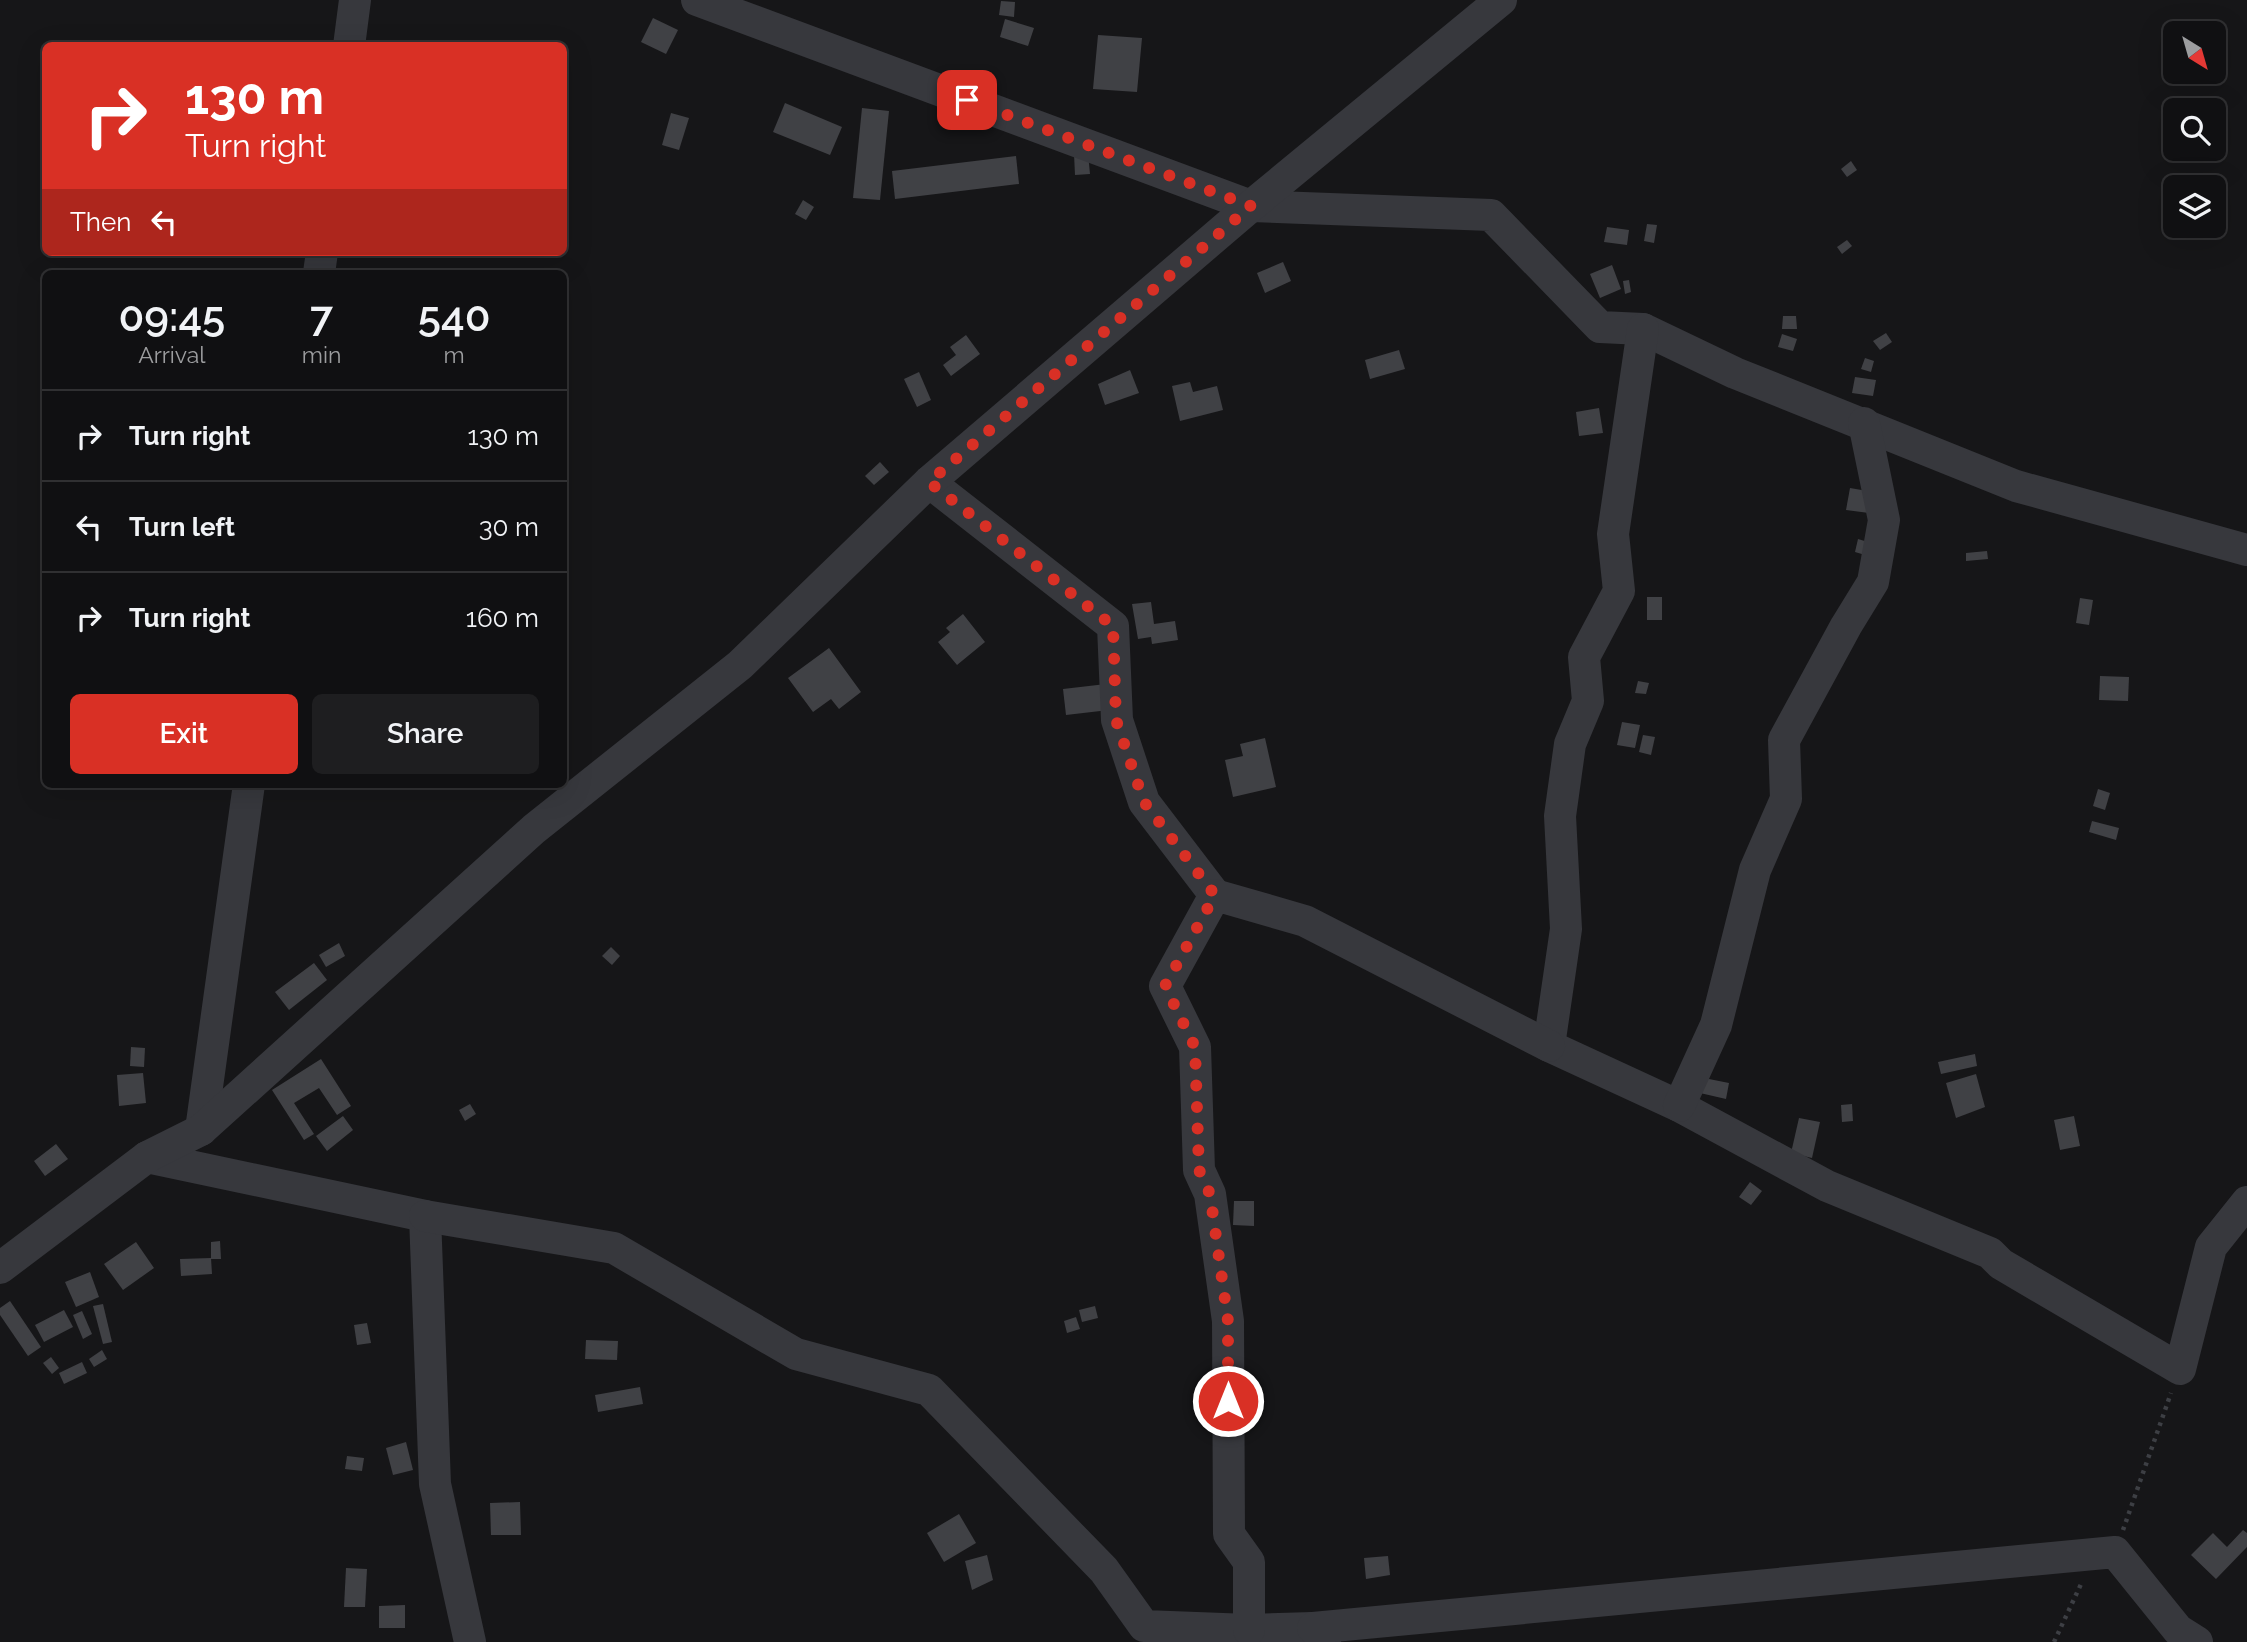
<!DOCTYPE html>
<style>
:root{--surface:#101012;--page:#1e1e20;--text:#f1f3f6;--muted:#9c9d9f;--line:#303032;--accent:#d93025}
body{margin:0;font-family:Raleway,sans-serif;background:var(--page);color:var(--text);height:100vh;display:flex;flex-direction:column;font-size:26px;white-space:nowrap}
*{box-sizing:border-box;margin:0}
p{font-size:23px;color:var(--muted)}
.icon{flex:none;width:38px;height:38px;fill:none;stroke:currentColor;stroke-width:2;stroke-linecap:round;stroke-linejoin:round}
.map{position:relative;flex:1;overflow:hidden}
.details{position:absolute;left:42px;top:270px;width:525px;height:518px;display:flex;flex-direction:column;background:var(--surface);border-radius:10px;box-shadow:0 7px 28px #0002,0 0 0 2px var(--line)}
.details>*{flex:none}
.hud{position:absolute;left:42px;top:42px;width:525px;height:214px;border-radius:10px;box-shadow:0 7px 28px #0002,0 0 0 2px var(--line);background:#d93025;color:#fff;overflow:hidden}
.needle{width:46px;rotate:143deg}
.tools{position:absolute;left:2163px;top:21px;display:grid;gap:14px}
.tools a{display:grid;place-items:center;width:63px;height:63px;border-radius:10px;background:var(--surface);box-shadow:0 7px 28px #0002,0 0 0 2px var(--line);font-size:35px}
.pin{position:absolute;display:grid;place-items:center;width:60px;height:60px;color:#fff;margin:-30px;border-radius:14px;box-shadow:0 4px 10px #0006}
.me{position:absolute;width:77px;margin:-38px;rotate:0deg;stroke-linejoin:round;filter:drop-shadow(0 0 5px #0008)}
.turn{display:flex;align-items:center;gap:24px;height:147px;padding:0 28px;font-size:32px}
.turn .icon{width:91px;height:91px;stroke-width:2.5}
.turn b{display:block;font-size:49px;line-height:60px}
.then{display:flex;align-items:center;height:66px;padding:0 28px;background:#0003;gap:14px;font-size:26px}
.eta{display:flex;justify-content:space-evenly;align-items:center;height:119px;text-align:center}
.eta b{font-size:42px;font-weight:600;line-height:49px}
.cta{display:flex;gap:14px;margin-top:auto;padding:14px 28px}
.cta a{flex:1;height:80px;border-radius:10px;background:var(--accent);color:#fff;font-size:28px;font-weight:600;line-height:80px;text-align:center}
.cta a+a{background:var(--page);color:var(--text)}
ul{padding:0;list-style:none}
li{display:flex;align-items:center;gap:21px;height:91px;padding:0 28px;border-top:2px solid var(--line)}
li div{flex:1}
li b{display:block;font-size:26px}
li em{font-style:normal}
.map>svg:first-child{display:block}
</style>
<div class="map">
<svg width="2247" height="1642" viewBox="0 0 2247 1642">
<rect width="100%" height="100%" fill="#161618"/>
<!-- building -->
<g fill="#404145">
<path d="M1001 1 1015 2 1014 17 999 15Z"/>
<path d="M653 18 678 30 666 54 641 42Z"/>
<path d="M1005 19 1034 28 1028 46 1000 37Z"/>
<path d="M1098 35 1142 38 1137 92 1093 89Z"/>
<path d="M785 103 842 127 830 155 773 132Z"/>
<path d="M862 108 889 111 880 200 853 198Z"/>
<path d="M671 113 689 118 679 150 662 145Z"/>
<path d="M1088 153 1090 174 1075 175 1074 154Z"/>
<path d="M1016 156 1019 184 895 199 892 171Z"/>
<path d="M1851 161 1857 170 1847 177 1841 169Z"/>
<path d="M803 200 814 207 806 220 795 214Z"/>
<path d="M1647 224 1657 225 1654 243 1644 241Z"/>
<path d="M1607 227 1629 230 1627 245 1604 242Z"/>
<path d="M1847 240 1852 246 1842 254 1837 247Z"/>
<path d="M1283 262 1291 281 1265 293 1257 273Z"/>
<path d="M1612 265 1621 289 1600 298 1590 274Z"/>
<path d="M1629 280 1631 292 1625 294 1623 281Z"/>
<path d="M1783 316H1796L1797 329H1782Z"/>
<path d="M1886 333 1892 342 1880 350 1873 341Z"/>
<path d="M1782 334 1797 339 1793 351 1778 347Z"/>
<path d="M966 335 980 354 951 376 943 365 956 355 950 347Z"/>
<path d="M1399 350 1405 369 1370 379 1365 360Z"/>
<path d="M1865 358 1874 361 1871 372 1861 369Z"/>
<path d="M1130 370 1139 393 1105 405 1098 384Z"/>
<path d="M919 372 931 400 917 407 904 379Z"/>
<path d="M1855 377 1876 380 1873 396 1852 393Z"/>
<path d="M1190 382 1193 392 1217 386 1223 410 1180 421 1172 386Z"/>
<path d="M1599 408 1603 433 1579 436 1576 412Z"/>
<path d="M880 462 889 472 874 485 865 476Z"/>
<path d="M1850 488 1873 492 1869 513 1846 510Z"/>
<path d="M1858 539 1868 542 1865 555 1855 552Z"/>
<path d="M1987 551 1988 559 1966 561V553Z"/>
<rect x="1647" y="597" width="15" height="23"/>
<path d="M2080 598 2093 600 2089 625 2076 623Z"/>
<path d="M1151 602 1154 624 1175 621 1178 640 1152 644 1151 637 1138 639 1132 604Z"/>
<path d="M963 614 985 642 957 665 938 642 950 632 946 628Z"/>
<path d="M829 648 861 692 839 709 831 699 813 712 788 678Z"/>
<path d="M2100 676 2129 677 2128 701 2099 700Z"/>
<path d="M1638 681 1649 683 1646 694 1635 693Z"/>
<path d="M1106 684 1109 710 1066 715 1063 689Z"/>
<path d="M1622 722 1640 725 1635 748 1617 745Z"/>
<path d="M1643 735 1655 737 1651 755 1639 752Z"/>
<path d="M1265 738 1276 787 1233 797 1225 760 1243 756 1240 744Z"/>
<path d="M2098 789 2110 793 2105 810 2093 806Z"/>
<path d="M2092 821 2119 828 2116 840 2089 832Z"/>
<path d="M339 943 345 956 326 967 319 955Z"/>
<path d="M611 947 620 956 612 965 602 956Z"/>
<path d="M314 963 327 980 289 1010 275 992Z"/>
<path d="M131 1047 145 1048 144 1067 130 1066Z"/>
<path d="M1975 1054 1977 1066 1941 1074 1938 1062Z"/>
<path d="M321 1059 351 1106 337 1115 319 1088 294 1103 314 1134 304 1140 272 1090Z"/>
<path d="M143 1073 146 1103 119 1106 117 1075Z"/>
<path d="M1976 1074 1985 1107 1956 1118 1946 1083Z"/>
<path d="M1704 1078 1729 1083 1726 1099 1700 1093Z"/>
<path d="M470 1104 476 1114 465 1121 459 1110Z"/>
<path d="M1852 1104 1853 1121 1842 1122 1841 1105Z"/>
<path d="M343 1116 353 1130 327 1151 316 1136Z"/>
<path d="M2074 1116 2080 1146 2060 1150 2054 1120Z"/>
<path d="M1799 1118 1820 1122 1812 1158 1791 1153Z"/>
<path d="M56 1144 68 1159 45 1176 34 1161Z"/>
<path d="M1750 1182 1762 1191 1751 1205 1739 1197Z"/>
<path d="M1234 1201H1254V1226L1233 1225Z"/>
<path d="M220 1241 221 1259H211V1242Z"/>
<path d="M136 1242 154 1268 123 1290 104 1264Z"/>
<path d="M211 1258 212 1274 181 1276 180 1259Z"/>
<path d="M90 1272 99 1297 76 1307 65 1282Z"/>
<path d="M10 1301 41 1347 28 1356 0 1315V1308Z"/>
<path d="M103 1304 112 1342 103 1344 93 1306Z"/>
<path d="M1095 1306 1098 1318 1082 1322 1079 1310Z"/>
<path d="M64 1310 73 1327 44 1342 35 1325Z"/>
<path d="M82 1311 92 1334 83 1339 73 1315Z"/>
<path d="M1076 1317 1080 1329 1067 1333 1064 1321Z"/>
<path d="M367 1323 371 1343 357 1345 354 1325Z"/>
<path d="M586 1340 618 1341 617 1360 585 1359Z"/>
<path d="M102 1350 107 1359 94 1367 89 1359Z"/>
<path d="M51 1357 59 1368 52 1374 43 1363Z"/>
<path d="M82 1362 87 1373 64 1384 59 1373Z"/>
<path d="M640 1387 643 1404 598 1412 595 1395Z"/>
<path d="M406 1442 413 1470 393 1475 386 1448Z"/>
<path d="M347 1456 364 1458 362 1471 345 1469Z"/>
<path d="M520 1502 521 1535H491L490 1503Z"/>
<path d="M959 1514 976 1543 944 1562 927 1533Z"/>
<path d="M2243 1530 2247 1533V1547L2216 1579 2191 1555 2213 1533 2227 1547Z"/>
<path d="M987 1555 993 1580 972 1590 965 1561Z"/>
<path d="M1388 1556 1390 1575 1366 1579 1364 1558Z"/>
<path d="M346 1568 367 1569 365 1607H344Z"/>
<path d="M405 1605V1628H379V1606Z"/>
</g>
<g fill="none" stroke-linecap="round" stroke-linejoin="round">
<!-- path -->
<g stroke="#3d3f44" stroke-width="4.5" stroke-dasharray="3.5 5" stroke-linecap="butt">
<path d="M2123 1530 2171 1393"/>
<path d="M2054 1642 2082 1582"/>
</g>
<!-- minor -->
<g stroke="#37383d" stroke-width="32">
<path d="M697 0 1251 206 1491 215 1600 327 1643 329 1735 373 2016 486 2247 550"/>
<path d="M349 46 355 0"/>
<path d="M319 273 322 252"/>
<path d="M1643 329 1613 534 1619 591 1584 657 1588 701 1570 744 1560 816 1566 929 1549 1046 1679 1106 1827 1186 1990 1253 2001 1264 2180 1369 2211 1247 2247 1202"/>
<path d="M929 482 1113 626 1117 720 1144 802 1215 895"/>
<path d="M1679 1106 1716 1025 1755 870 1786 799 1784 740 1846 626 1873 582 1884 520 1864 423"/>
<path d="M201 1130 249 784"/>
<path d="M147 1157 425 1216 435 1484 470 1642"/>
<path d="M425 1216 614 1248 796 1354 929 1390 1104 1570 1144 1626 1249 1630 1313 1628 1325 1642"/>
<path d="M0 1268 147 1157 201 1130 534 829 740 665 929 482 1251 206 1501 0"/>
<path d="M1313 1628 2115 1552 2178 1630 2197 1642"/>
<path d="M1249 1630V1562L1229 1534 1228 1321 1210 1194 1199 1170 1195 1047 1165 986 1215 895 1305 921 1549 1046"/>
</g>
</g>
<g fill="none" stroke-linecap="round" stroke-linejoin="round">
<!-- route -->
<path stroke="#d93025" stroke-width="12" stroke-dasharray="0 21.6" d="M967 100 1251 206 929 482 1113 626 1116 720 1144 802 1215 895 1165 986 1195 1047 1199 1170 1210 1194 1228 1321V1401"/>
</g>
</svg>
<div class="tools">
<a><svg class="needle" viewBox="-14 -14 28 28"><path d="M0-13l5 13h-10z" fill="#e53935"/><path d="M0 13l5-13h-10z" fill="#9c9d9f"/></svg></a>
<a><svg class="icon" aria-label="search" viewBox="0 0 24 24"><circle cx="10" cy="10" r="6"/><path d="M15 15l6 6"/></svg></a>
<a><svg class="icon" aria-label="layers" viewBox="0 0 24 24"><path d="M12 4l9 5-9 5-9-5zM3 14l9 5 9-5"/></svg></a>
</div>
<div class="pin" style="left:967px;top:100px;background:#d93025"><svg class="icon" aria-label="arrive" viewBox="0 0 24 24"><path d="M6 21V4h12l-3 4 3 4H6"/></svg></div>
<svg class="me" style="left:1228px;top:1401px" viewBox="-20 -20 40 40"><circle r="17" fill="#d93025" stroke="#fff" stroke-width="3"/><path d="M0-11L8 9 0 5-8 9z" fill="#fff"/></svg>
<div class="hud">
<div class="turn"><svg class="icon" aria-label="right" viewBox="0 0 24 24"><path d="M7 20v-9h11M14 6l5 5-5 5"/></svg><div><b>130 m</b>Turn right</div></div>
<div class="then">Then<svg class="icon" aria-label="left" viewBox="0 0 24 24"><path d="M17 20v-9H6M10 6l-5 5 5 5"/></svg></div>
</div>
<section class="details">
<div class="eta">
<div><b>09:45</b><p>Arrival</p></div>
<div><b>7</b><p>min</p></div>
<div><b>540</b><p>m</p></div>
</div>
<ul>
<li><svg class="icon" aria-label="right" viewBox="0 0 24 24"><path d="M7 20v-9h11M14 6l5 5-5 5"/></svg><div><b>Turn right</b></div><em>130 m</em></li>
<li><svg class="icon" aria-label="left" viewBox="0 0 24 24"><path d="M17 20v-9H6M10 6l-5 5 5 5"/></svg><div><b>Turn left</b></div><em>30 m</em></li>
<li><svg class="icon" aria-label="right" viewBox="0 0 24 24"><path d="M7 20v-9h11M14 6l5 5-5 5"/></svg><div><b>Turn right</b></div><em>160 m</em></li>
</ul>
<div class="cta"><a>Exit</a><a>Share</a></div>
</section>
</div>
